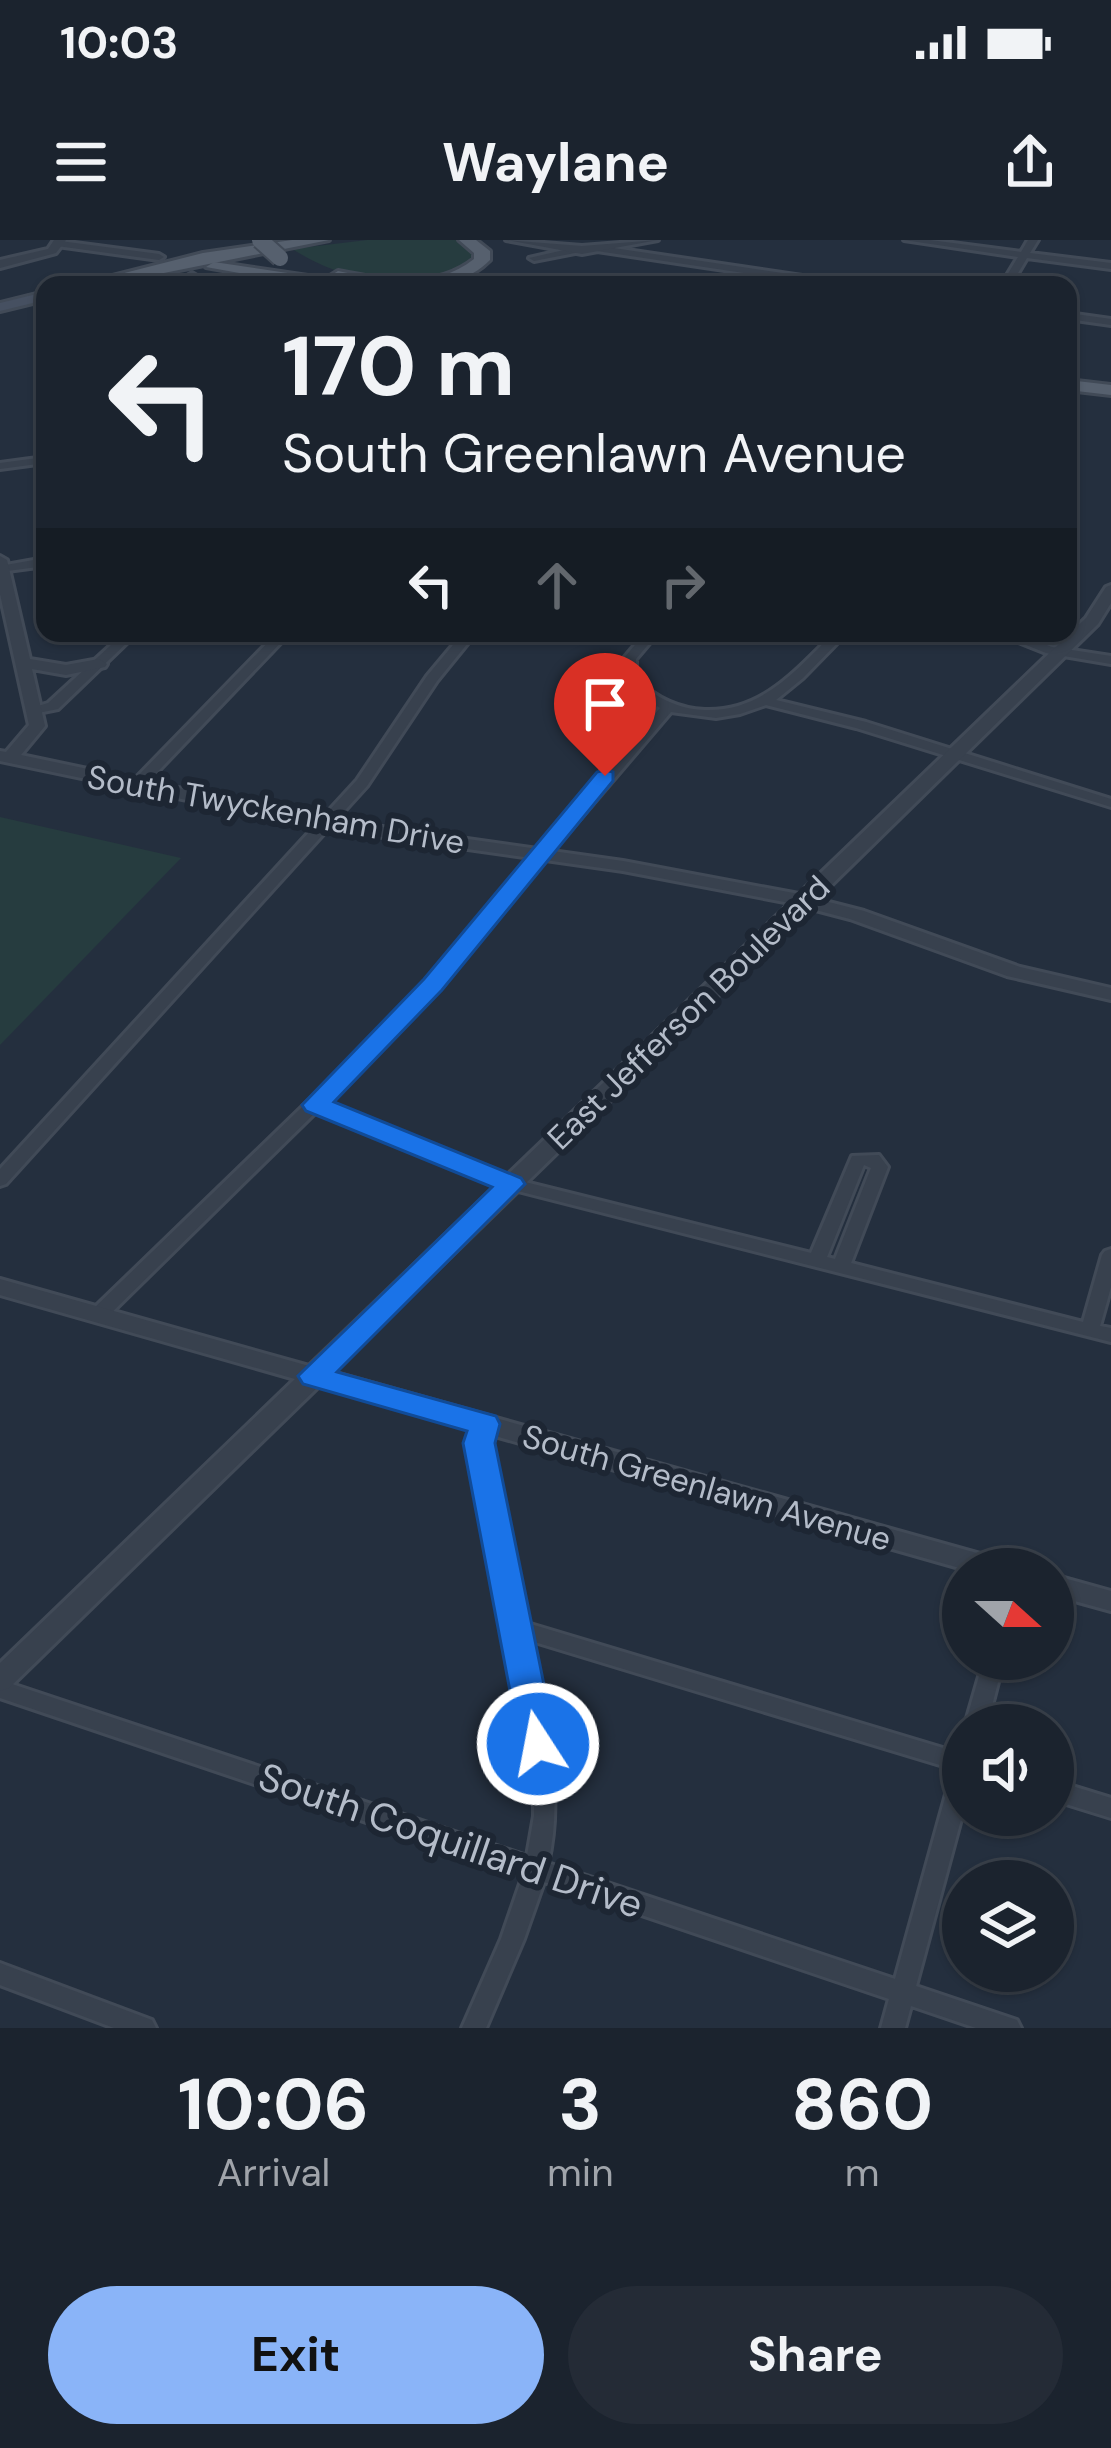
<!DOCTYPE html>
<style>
:root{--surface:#1b232e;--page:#242b36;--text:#f1f3f6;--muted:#a0a4aa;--line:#39404a;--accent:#8ab4f8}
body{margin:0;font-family:"DM Sans",sans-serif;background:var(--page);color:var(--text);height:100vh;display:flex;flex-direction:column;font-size:45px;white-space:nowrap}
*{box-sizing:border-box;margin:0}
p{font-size:39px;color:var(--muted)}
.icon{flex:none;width:66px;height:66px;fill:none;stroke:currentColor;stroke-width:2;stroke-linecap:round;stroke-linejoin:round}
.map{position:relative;height:1788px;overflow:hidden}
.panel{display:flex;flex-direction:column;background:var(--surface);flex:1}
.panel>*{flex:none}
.banner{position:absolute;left:36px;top:36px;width:1041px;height:366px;border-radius:24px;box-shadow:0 3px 9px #0004,0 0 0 3px var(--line);background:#1b232e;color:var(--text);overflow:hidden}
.needle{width:78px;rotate:111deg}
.fabs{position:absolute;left:942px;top:1308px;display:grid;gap:24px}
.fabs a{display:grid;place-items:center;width:132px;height:132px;border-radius:50%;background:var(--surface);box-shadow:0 3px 9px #0004,0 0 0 3px var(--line);font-size:60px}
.pin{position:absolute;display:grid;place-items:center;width:102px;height:102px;color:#fff;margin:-123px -51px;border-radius:50% 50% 50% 0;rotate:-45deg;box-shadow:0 0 12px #0007}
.pin .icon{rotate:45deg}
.me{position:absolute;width:132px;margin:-66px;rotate:349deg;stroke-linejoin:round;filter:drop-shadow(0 0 9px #0008)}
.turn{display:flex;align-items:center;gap:42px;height:252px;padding:0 48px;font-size:54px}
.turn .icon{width:156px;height:156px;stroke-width:2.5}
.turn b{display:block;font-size:84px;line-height:102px}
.lanes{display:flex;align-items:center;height:114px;padding:0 48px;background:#0003;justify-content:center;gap:60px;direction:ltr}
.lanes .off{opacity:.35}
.eta{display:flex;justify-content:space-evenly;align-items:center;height:204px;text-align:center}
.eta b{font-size:72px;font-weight:700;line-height:84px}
.primary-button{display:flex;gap:24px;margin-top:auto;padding:24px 48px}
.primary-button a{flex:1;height:138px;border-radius:72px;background:var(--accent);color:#111;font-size:48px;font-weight:700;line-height:138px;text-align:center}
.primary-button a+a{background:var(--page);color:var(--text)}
.status{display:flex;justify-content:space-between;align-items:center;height:84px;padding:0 60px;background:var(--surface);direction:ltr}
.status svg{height:33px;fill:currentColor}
header{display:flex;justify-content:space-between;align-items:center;height:156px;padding:0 48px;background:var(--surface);font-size:54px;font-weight:700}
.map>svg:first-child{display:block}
</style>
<div class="status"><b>10:03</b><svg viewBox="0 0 49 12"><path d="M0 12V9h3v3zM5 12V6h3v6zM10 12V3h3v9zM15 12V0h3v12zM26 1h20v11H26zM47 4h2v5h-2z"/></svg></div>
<header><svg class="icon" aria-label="menu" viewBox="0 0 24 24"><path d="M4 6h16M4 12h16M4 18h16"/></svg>Waylane<svg class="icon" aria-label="share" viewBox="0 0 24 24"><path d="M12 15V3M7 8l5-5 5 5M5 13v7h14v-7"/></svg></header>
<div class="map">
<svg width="1111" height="1788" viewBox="0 0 1111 1788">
<rect width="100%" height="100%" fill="#242f3e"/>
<!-- green -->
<g fill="#263c3f">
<path d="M367 0H459L475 9 476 23C407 49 356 48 292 9Z"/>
<path d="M0 577 181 618 0 805Z"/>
</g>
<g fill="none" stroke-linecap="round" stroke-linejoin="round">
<defs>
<g id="minor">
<path d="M904 0H930L1021 12 1028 0H1038L1030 13 1111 23V29L1027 18 1011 45H1001L1018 17Z"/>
<path d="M60 1 159 14 164 17 159 20 57 6V2Z"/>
<path d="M600 6 843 42 848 45H824L597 11 595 9Z"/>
<path d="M577 7 580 8V12L534 21 529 18Z"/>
<path d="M192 33 197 36 198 45H188L187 36Z"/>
<path d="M505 37 542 42 547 45 502 42V38Z"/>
<path d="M1068 73 1111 79V85L1068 79Z"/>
<path d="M45 217V223L0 229V223Z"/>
<path d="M45 318V326L0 332V326Z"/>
<path d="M124 393H137L58 469 28 475V469L48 463Z"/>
<path d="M277 393H290L142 548H132V542Z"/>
<path d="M463 393H476L437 441 367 546 6 944 0 946V929L357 540 427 436Z"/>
<path d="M645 393H658L636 419V439C656 458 678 469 705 470 762 472 796 430 834 393H847L803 438 776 460 866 482 1111 559V567L856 488 766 465 740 474 716 478 671 472 401 789 326 863 517 940 811 1013 852 916 879 915 888 927 851 1023 1083 1082 1102 1015 1105 1011 1111 1009V1047L1100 1086 1111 1088V1102L506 948 317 871 104 1080H92L89 1075 92 1070 389 783 600 538 602 521 647 461 624 440V418ZM657 466 660 468 624 510ZM864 925 871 928 835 1019 827 1017Z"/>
<path d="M996 393H1014L1052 407 1111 416V424L1046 413Z"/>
<path d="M485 1177 492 1179 494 1184 489 1203 524 1382 963 1514V1572L916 1746 1017 1780 1021 1788H976L911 1766 905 1788H881L889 1759 544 1642 524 1699 486 1788H462L501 1699 523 1635 0 1458V1440L527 1616 534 1576V1543L469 1203 478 1179ZM528 1400 953 1529 895 1739 548 1623C566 1547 542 1475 528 1400Z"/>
<path d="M984 1419H1004L987 1485H965Z"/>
<path d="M1053 1540 1111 1558V1578L1053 1560Z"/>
<path d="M0 1723 152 1780 156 1788H114L0 1745Z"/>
</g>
<g id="tertiary">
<path d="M54 0H66L56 13 0 28V20L48 9Z"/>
<path d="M506 0 582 6 658 0 582 14Z"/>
<path d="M0 316 7 320 30 419 66 425 99 419 107 424 105 427 66 435 32 429 45 486 21 515 326 579 623 621 799 654 1086 378 1106 347 1111 345V363L1098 384 817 659 864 671 1020 727 1111 748V760L1007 736 850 679 808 668 332 1132 998 1319 1007 1322 1011 1329H963L319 1146 9 1448 0 1451V1423L295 1139 0 1055V1039L309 1126 790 663 623 631 326 589 0 521V511L6 512 29 485 0 354Z"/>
<path d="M1053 1335 1111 1351V1371L1053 1355Z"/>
</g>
<path id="secondary" d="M45 52V60L0 71V63Z"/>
<g id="primary">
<path d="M292 0H329L104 45 89 42 203 13Z"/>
<path d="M459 0H476L490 11V20C455 56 389 50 342 41L346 45H306L206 27 214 22 335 40 330 36 338 31C384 40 435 50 474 19V13Z"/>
<path d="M1068 140 1111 145V155L1068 150Z"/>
</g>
</defs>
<!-- minor casing -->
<use href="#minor" stroke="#414a57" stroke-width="6"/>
<!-- tertiary casing -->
<use href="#tertiary" stroke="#414a57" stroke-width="6"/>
<!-- secondary casing -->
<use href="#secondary" stroke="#414a57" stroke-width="6"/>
<!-- primary casing -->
<use href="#primary" stroke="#414a57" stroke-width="6"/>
<!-- minor -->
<use href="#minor" fill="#38414e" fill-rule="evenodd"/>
<!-- tertiary -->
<use href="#tertiary" fill="#38414e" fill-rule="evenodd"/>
<!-- secondary -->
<use href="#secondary" fill="#465061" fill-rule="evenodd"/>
<!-- primary -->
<use href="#primary" fill="#56606e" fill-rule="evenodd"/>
<defs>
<path id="primary-bridge" d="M260 0 280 18"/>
</defs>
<!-- primary-bridge casing -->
<use href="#primary-bridge" stroke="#414a57" stroke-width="20" stroke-linecap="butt"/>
<!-- primary-bridge -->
<use href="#primary-bridge" stroke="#56606e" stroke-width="16"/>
</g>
<!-- route -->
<path fill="#1a73e8" stroke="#114b97" stroke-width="3" d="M605 530 613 532V541L442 750 334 862 521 938 525 944 337 1132 496 1176 500 1184 495 1203 556 1504 550 1515 538 1520 525 1515 520 1504 463 1203 467 1191 303 1144 298 1136 492 947 306 871 302 865 424 739 597 532Z"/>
<g text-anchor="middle" stroke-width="12" stroke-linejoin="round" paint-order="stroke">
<!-- street labels -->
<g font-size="33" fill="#b4bcc9" stroke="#1d2633">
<text transform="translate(276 569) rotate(10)" y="12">South Twyckenham Drive</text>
<text transform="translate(688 772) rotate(-44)" y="12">East Jefferson Boulevard</text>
<text transform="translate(707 1247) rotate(16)" y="12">South Greenlawn Avenue</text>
</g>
<!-- near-street labels -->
<g font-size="39" fill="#b4bcc9" stroke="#1d2633">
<text transform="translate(451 1600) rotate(19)" y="14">South Coquillard Drive</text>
</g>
</g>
</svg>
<div class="fabs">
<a><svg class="needle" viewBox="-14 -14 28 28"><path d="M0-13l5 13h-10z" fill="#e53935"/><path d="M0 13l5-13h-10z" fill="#a0a4aa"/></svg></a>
<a><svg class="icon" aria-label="sound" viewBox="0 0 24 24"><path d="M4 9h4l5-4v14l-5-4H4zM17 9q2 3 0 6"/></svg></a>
<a><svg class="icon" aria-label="layers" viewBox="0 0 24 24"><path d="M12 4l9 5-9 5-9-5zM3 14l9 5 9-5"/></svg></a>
</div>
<div class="pin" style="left:605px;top:536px;background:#d93025"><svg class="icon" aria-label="arrive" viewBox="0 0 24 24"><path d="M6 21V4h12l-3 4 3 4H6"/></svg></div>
<svg class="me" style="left:538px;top:1504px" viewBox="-20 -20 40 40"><circle r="17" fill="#1a73e8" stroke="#fff" stroke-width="3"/><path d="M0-11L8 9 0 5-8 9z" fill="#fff"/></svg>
<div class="banner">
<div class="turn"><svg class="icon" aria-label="left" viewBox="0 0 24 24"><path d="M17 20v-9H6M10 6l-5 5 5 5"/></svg><div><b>170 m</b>South Greenlawn Avenue</div></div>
<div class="lanes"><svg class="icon" aria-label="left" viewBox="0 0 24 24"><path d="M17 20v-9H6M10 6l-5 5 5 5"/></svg><svg class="icon off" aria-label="ahead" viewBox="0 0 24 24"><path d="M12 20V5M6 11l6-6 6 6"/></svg><svg class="icon off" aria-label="right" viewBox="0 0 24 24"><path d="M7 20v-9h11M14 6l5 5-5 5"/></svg></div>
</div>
</div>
<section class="panel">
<div class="eta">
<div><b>10:06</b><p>Arrival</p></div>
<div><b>3</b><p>min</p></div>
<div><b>860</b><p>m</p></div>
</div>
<div class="primary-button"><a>Exit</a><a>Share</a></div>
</section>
